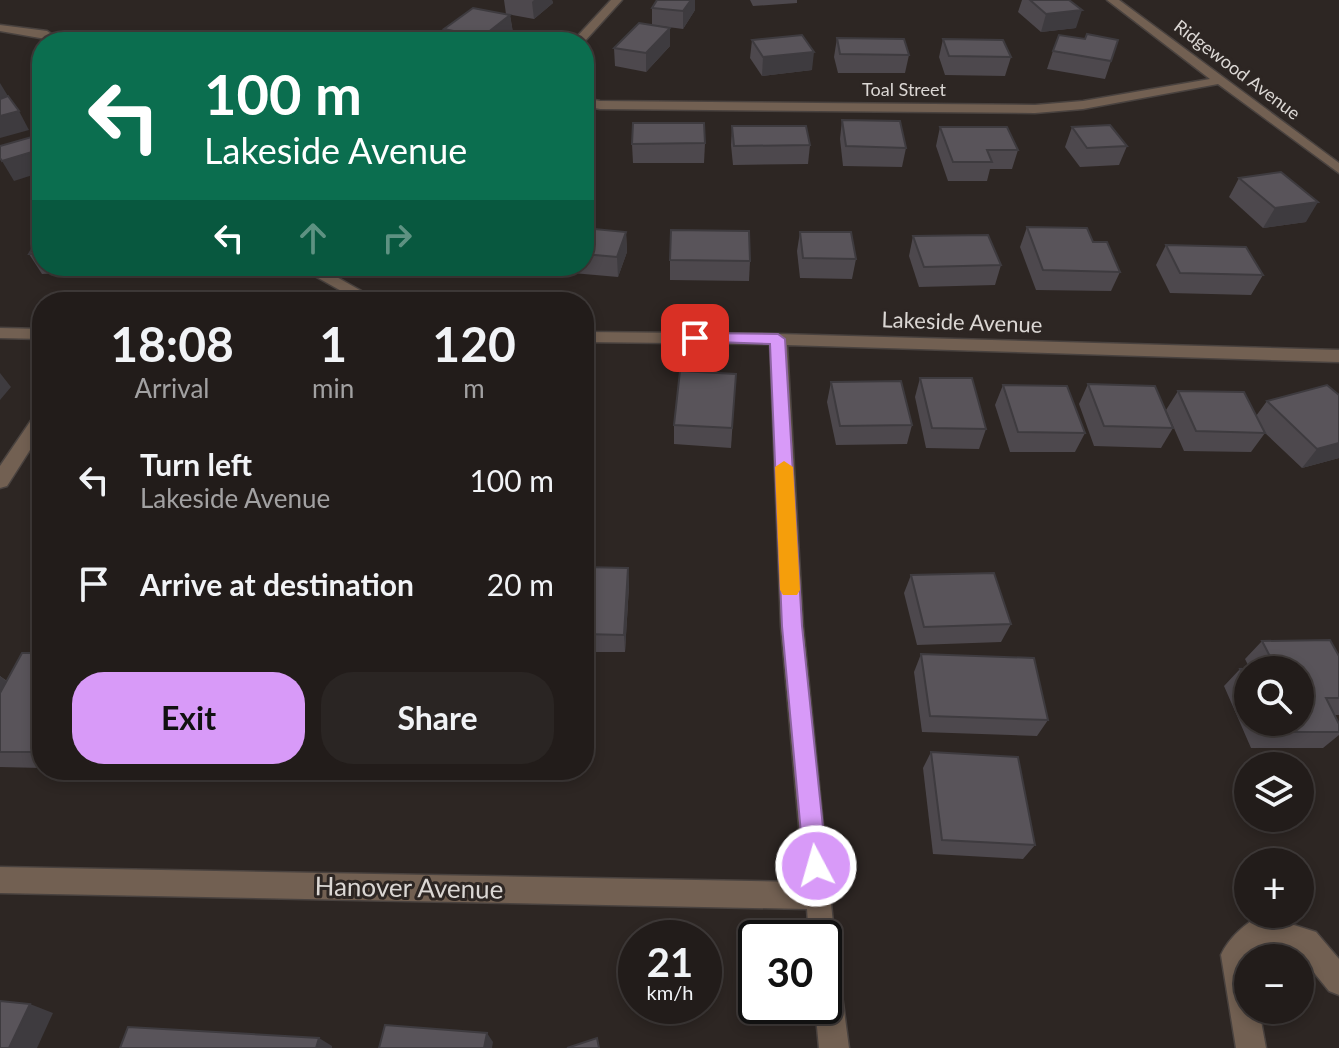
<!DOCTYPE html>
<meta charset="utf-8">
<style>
:root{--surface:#221c1a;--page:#2a2523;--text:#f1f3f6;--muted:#a2a1a2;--line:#3f3a39;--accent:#d89af8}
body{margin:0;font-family:Lato,sans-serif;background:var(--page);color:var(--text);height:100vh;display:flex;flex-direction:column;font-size:30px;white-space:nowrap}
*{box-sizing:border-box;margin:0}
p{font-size:26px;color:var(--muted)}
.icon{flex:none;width:44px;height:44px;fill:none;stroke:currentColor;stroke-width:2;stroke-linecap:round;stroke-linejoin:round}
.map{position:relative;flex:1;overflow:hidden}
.drawer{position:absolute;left:32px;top:292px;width:562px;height:488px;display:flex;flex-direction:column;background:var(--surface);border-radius:32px;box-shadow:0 4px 12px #0003,0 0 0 2px var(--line)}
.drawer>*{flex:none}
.hud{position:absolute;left:32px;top:32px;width:562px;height:244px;border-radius:32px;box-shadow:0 4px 12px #0003,0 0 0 2px var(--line);background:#0b6e4f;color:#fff;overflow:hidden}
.controls{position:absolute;left:1234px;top:656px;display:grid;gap:16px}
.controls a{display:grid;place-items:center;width:80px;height:80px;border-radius:50%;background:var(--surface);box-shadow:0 4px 12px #0003,0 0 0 2px var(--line);font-size:40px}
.speed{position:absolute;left:618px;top:920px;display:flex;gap:16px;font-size:40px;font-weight:700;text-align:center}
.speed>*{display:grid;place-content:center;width:104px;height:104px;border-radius:50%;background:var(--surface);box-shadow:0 4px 12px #0003,0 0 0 2px var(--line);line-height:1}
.speed small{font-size:20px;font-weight:400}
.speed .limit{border:4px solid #111;border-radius:12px;background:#fff;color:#111}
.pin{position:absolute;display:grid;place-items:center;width:68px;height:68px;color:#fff;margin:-34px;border-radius:16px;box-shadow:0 4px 12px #0006}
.me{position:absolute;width:88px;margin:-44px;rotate:354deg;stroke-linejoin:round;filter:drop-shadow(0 0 6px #0008)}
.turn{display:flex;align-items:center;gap:28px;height:168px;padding:0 40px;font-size:36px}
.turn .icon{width:104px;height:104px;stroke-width:2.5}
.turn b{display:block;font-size:56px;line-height:68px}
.lanes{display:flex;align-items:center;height:76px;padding:0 40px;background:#0003;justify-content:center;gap:40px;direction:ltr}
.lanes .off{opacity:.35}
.eta{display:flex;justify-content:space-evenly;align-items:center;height:136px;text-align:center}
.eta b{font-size:48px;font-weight:700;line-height:56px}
.primary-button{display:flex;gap:16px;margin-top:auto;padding:16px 40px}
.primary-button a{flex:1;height:92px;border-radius:32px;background:var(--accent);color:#111;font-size:32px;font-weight:700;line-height:92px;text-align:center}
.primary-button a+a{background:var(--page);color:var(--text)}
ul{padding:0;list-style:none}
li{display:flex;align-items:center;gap:24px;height:104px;padding:0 40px}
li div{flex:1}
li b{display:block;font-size:30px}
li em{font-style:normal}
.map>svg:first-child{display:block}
</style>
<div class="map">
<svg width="1339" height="1048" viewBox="0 0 1339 1048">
<rect width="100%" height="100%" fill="#2d2623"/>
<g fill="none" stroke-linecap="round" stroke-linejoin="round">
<defs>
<g id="minor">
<path d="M611 0H622L584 42H572Z"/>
<path d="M1107 0H1119L1339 163V173L1218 84 1083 109 1035 113 600 109 584 106V98L600 101 1035 105 1083 101 1210 79Z"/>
<path d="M0 25 47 31 63 42 0 31Z"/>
<path d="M297 266H317L381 302H361Z"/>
<path d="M0 328 42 329V339L0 338Z"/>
<path d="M584 332 778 334 1339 350V362L787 345 803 626 835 943 849 1048H819L815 1006H824V938H809L807 909 0 893V867L804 882 781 626 770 344 584 342Z"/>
<path d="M42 411V431L7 486 0 488V466L36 413Z"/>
<path d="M1262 915 1316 932 1339 959V995L1329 991 1298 953 1266 944 1248 958V1010H1259L1266 1048H1236L1221 955C1228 939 1246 922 1262 915Z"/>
</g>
</defs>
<!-- minor casing -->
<use href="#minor" stroke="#49423f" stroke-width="3"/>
<!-- minor -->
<use href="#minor" fill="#726052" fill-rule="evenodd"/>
</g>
<!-- wall -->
<g fill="#4d484d" fill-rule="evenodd">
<path d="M504 0H552L553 3 534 19 506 14Z"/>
<path d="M750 0H797V3L753 6Z"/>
<path d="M1022 0H1069L1076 28 1041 32 1018 12Z"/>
<path d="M652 8 695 10 683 29 653 25 670 46 646 72 615 66 614 48 652 25Z"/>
<path d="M510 15 513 33 501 42H447L444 29Z"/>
<path d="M837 38 909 55 905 73H838L834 57Z"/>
<path d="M943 39 1011 57 1005 76 945 75 939 57Z"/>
<path d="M1085 39 1111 61 1105 79 1047 69 1053 51Z"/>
<path d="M752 40 812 70 762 76 750 58Z"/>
<path d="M842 120 906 148 902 167 843 166 840 139Z"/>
<path d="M732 126 810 145 808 164 733 165 731 145Z"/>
<path d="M940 127 1018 150 1012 169H990L987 181H948L936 146Z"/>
<path d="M1072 127 1127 146 1119 165 1080 167 1065 147Z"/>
<path d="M705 143 704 163H633L632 144Z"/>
<path d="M1239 178 1306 222 1263 228 1229 197Z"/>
<path d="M1027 227 1093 242 1120 272 1111 291 1036 290 1020 247Z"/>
<path d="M584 228 626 232 627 252 618 277 550 271 549 266H584Z"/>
<path d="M42 232V266H111L109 270 42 274 29 254Z"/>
<path d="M800 232 856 259 852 279 800 278 797 251Z"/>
<path d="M913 236 1001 265 995 285 919 287 909 256Z"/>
<path d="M1166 245 1263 275 1251 295 1170 293 1156 265Z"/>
<path d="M670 260 750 261 749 281 670 280Z"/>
<path d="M736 374 731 448 674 444V425Z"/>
<path d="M920 378 986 429 979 449 926 448 915 397Z"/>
<path d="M831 382 912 425 907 444 836 445 827 402Z"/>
<path d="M1088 384 1173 428 1161 448 1094 446 1079 404Z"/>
<path d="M1003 385 1085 433 1075 452H1010L995 405Z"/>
<path d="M1178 391 1256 416 1267 401 1339 458 1302 468 1265 433 1251 452 1184 451 1166 410Z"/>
<path d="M584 567 628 568 629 586 625 652H584Z"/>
<path d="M911 575 1011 624 1001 642 917 645 904 593Z"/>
<path d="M1262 641 1339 656V715H1335L1339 724V735L1323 748H1251L1224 686 1240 669H1250L1245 659ZM1248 670 1300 722H1248Z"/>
<path d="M42 653V768L0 767V676L7 681Z"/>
<path d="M921 654 1048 720 1037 736 922 732 914 672Z"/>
<path d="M931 752 1035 845 1023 859 933 854 923 768Z"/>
</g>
<!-- shaded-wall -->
<g fill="#3e3b3f">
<path d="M534 0H552L553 3 534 19 532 2Z"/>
<path d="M691 0H695V10L683 29V11Z"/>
<path d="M1082 10 1076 28 1041 32 1046 14Z"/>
<path d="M510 15 513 33 501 42H483L482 37Z"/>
<path d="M670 28V46L646 72V53Z"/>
<path d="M814 52 812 70 762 76 763 57Z"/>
<path d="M0 83 11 101 0 105Z"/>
<path d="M19 111 29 130 0 138V116Z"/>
<path d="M42 149V172L14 181 2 161Z"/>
<path d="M1318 202 1306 222 1263 228 1275 208Z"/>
<path d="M626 232 627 252 618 277 617 257Z"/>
<path d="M0 373 11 387 0 400Z"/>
<path d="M1339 443V458L1302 468 1317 449Z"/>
<path d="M628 568 629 586 625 652 624 635Z"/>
<path d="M0 676 8 683 0 694Z"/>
<path d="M30 1004 53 1013 37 1048H9Z"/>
<path d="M487 1033 493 1042 492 1048H484Z"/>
<path d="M319 1038 332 1046V1048H316Z"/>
</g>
<!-- building -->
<g fill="#59545a" stroke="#3e3b3f" stroke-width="2">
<path d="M657 0H691L683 11 652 8Z"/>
<path d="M1030 0H1069L1082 10 1046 14Z"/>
<path d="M473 8 510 15 482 37 444 29Z"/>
<path d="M639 23 670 28 646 53 614 48Z"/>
<path d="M1087 34 1118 40 1111 61 1053 51 1059 35 1085 39Z"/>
<path d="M802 35 814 52 763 57 752 40Z"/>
<path d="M837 38 904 39 909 55 840 54Z"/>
<path d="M943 39 1003 40 1011 57 949 56Z"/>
<path d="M8 96 19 111 0 116V99Z"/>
<path d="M842 120 900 121 906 148 846 146Z"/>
<path d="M633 123H704L705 143 632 144Z"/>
<path d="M1110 125 1127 146 1087 148 1072 127Z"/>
<path d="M732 126H806L810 145 734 146Z"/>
<path d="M940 127H1007L1018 150H987L992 162H953Z"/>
<path d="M42 134V149L2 161 0 158V146Z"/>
<path d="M1281 172 1318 202 1275 208 1239 178Z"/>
<path d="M1027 227 1087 228 1093 242H1107L1120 272 1043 270Z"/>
<path d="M584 228 626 232 617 257 584 254Z"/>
<path d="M671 230 749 231 750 261 670 260Z"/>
<path d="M42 232V254H29Z"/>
<path d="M800 232H851L856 259 803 258Z"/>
<path d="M988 235 1001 265 924 267 913 236Z"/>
<path d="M1166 245 1246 247 1263 275 1180 273Z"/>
<path d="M680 371 736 374 732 428 674 425Z"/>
<path d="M920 378H972L986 429 932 428Z"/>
<path d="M901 381 912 425 840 426 831 382Z"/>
<path d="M1088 384 1155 386 1173 428 1104 426Z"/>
<path d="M1003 385 1067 386 1085 433 1018 432Z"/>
<path d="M1327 385 1339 395V443L1317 449 1267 401Z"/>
<path d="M1178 391 1244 392 1265 433 1196 431Z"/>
<path d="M584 567 628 568 624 635 584 634Z"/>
<path d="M994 573 1011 624 924 627 911 575Z"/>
<path d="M1330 640 1339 656V698H1326L1339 724V732H1269L1265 722H1300V670H1248V686L1240 669 1276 668 1262 641Z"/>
<path d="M22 653H42V749L40 752H0V693Z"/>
<path d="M921 654 1034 658 1048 720 930 716Z"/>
<path d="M931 752 1018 757 1035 845 942 840Z"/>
<path d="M0 1001 30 1004 9 1048H0Z"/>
<path d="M385 1025 487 1033 484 1048H379Z"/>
<path d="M128 1027 319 1038 316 1048H120Z"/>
<path d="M597 1038 599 1048H567Z"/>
</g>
<!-- route -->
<path fill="#d89af8" stroke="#8c64a1" stroke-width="2" d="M695 333 778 334 785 339 802 626 827 866 824 875 816 878 807 875 804 866 782 626 770 344 689 341 687 338Z"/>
<!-- slow -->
<path fill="#f59e0b" d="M784 461 793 467 800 590 797 595H783L780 590 775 467Z"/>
<g text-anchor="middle" stroke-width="6" stroke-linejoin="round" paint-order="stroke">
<!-- far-street labels -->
<g font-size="18" fill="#dbd7d4" stroke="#2d2623">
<text transform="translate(1237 70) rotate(37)" y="6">Ridgewood Avenue</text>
<text x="904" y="96">Toal Street</text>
</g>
<!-- street labels -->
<g font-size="22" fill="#dbd7d4" stroke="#2d2623">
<text transform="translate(962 322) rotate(2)" y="8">Lakeside Avenue</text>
</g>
<!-- near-street labels -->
<g font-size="26" fill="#dbd7d4" stroke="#2d2623">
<text transform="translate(409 888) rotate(1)" y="9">Hanover Avenue</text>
</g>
</g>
</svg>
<div class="controls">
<a><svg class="icon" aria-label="search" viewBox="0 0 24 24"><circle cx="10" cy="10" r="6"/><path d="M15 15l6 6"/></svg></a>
<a><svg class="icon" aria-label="layers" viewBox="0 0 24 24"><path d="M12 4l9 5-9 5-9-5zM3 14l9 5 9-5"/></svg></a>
<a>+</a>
<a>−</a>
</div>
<div class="speed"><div>21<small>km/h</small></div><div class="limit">30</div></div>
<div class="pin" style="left:695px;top:338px;background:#d93025"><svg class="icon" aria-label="arrive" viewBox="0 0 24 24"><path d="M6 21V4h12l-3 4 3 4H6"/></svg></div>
<svg class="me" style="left:816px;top:866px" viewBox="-20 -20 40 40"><circle r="17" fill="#d89af8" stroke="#fff" stroke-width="3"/><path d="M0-11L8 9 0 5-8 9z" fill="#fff"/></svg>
<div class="hud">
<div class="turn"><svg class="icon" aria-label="left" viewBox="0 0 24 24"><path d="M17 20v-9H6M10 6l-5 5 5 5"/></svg><div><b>100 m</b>Lakeside Avenue</div></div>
<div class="lanes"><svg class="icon" aria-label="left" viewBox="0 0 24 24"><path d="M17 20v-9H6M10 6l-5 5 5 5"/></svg><svg class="icon off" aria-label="ahead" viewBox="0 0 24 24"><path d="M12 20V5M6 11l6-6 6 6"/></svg><svg class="icon off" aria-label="right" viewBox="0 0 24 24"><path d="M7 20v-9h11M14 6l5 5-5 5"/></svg></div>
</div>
<section class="drawer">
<div class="eta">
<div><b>18:08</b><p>Arrival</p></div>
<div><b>1</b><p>min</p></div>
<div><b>120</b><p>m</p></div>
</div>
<ul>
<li><svg class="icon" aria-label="left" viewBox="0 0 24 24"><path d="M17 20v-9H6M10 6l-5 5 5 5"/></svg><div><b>Turn left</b><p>Lakeside Avenue</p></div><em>100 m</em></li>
<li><svg class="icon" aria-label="arrive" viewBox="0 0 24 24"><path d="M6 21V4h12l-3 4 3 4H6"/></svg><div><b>Arrive at destination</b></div><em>20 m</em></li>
</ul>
<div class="primary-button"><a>Exit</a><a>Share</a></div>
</section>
</div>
